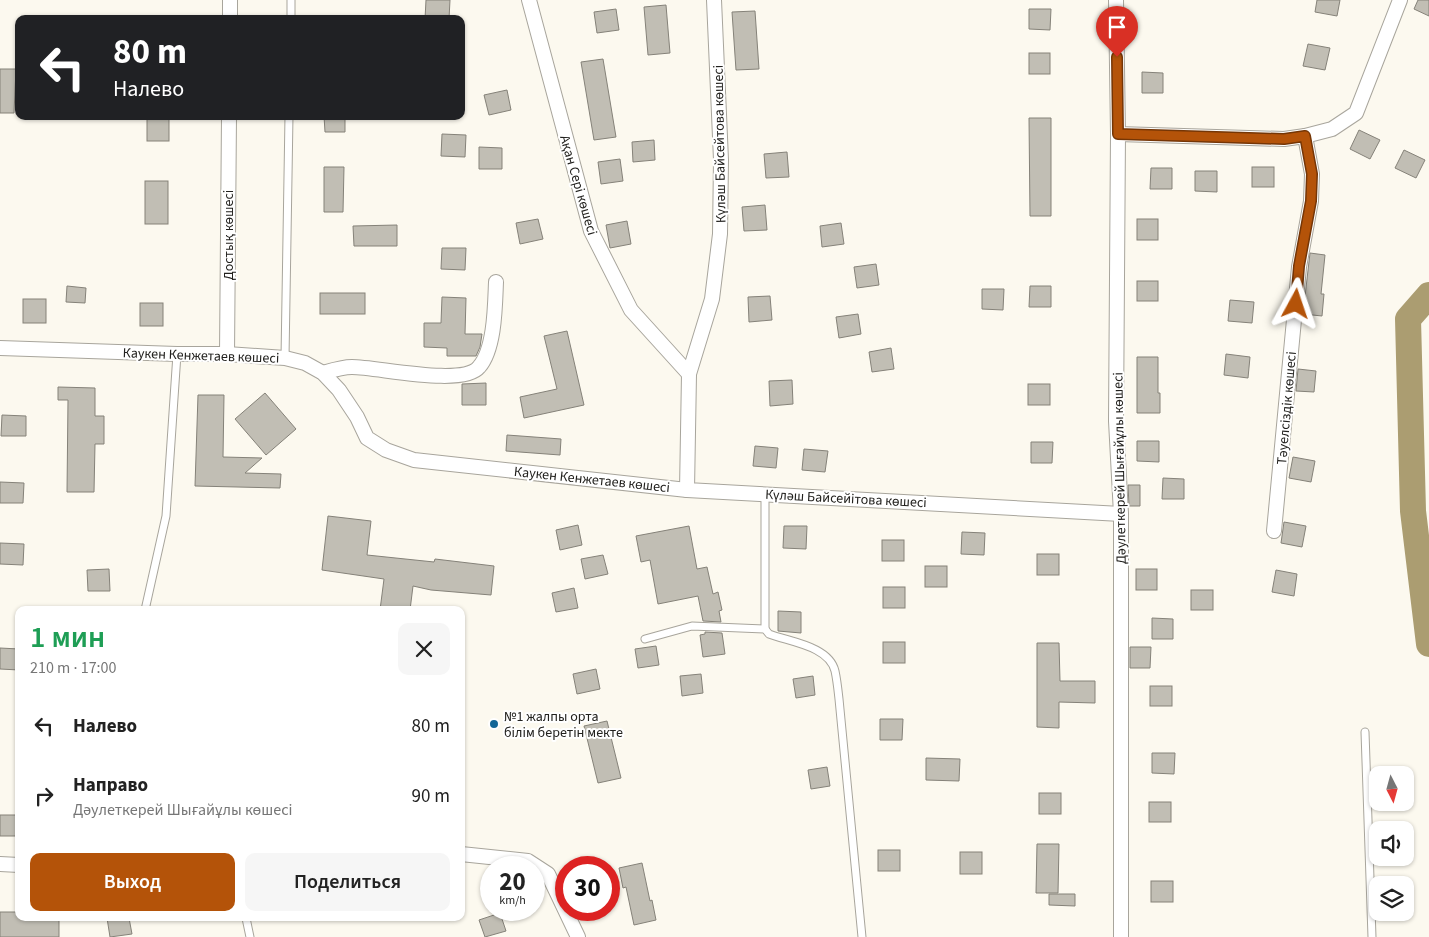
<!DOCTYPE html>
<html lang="ru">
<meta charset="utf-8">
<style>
:root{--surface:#fff;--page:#f6f6f6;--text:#222;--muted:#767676;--accent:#b45309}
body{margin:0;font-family:"Source Sans 3",sans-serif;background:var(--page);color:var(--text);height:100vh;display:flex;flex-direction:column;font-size:19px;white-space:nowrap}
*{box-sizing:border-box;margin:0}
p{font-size:16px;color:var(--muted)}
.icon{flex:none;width:28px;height:28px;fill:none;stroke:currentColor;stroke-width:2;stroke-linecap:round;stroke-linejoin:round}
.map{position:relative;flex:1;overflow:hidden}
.details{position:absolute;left:15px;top:606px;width:450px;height:315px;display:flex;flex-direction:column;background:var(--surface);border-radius:10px;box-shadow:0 1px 4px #0004}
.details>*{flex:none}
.guide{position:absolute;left:15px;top:15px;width:450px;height:105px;border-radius:10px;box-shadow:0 1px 4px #0004;background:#202124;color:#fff;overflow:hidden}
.needle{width:32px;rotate:174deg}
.tools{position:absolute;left:1369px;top:766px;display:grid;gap:10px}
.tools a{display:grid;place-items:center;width:45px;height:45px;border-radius:10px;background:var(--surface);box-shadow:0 1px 4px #0004;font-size:25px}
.speed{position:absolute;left:480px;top:856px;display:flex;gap:10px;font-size:25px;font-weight:700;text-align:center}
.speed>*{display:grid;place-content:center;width:65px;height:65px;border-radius:50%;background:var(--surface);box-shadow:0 1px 4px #0004;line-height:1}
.speed small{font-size:12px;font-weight:400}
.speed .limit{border:8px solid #d22;background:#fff;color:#111}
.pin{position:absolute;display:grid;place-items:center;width:42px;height:42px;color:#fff;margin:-51px -21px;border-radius:50% 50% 50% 0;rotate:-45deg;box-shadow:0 0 5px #0007}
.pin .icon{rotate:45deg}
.me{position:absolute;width:55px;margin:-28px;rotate:5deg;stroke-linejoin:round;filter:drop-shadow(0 0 4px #0008)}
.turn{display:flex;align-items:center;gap:18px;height:105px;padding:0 15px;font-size:22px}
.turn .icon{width:65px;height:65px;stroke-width:2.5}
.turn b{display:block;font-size:35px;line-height:42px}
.round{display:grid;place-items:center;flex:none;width:52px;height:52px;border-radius:10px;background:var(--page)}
.summary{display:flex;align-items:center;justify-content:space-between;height:85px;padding:0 15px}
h1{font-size:30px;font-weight:600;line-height:38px;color:#1e9e55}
.cta{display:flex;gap:10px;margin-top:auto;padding:10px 15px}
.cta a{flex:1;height:58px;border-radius:10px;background:var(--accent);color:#fff;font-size:20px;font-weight:600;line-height:58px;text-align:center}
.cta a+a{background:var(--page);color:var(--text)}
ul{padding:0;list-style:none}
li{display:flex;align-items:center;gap:15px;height:70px;padding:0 15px}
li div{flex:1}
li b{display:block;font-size:19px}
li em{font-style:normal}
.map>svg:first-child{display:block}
</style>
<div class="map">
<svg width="1429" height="937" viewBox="0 0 1429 937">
<rect width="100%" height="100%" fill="#fcf9ef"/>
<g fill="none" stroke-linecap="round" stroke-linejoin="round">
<!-- river -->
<path stroke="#ab9d71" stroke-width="26" d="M1429 295 1408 319 1413 511 1429 644"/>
</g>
<!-- building -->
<g fill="#c1beb4" stroke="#858279">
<path d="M426 0H450L449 19H425Z"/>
<path d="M1317 0H1340L1337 16 1315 12Z"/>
<path d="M1418 0H1429V16L1414 9Z"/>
<path d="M666 5 670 53 648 55 644 7Z"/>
<path d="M616 9 619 30 597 33 594 12Z"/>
<path d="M1029 9H1051L1050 30 1029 29Z"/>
<path d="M755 11 759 69 736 70 732 12Z"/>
<path d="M1308 44 1330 48 1325 70 1303 66Z"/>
<rect x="1029" y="53" width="21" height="21"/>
<path d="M603 59 616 137 594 140 581 62Z"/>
<path d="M0 69H16L14 113H0Z"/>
<path d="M1142 72 1163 73V93H1142Z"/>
<path d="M507 90 511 110 489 115 484 95Z"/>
<rect x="147" y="116" width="22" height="25"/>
<path d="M324 116H345V132H325Z"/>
<path d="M1029 118H1051V216H1030Z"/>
<path d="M1359 130 1380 140 1370 159 1350 149Z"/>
<path d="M442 134 466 135 465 157 441 156Z"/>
<path d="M654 140 655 160 633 162 632 142Z"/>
<path d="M479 147 502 148V169H479Z"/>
<path d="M1404 150 1425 160 1416 178 1395 168Z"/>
<path d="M787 152 789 177 766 178 764 154Z"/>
<path d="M620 159 623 181 601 184 598 162Z"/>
<path d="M324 167H344L343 212H324Z"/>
<rect x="1252" y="167" width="22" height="20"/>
<path d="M1151 168H1172V189H1150Z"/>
<path d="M1195 171H1217V192L1195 191Z"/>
<rect x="145" y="181" width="23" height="43"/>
<path d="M765 205 767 230 744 231 742 207Z"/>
<path d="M538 219 543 239 520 244 516 223Z"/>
<rect x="1137" y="219" width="21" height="21"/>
<path d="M627 221 631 244 610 248 606 225Z"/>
<path d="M841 223 844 244 822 247 820 226Z"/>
<path d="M397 225V246H354L353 226Z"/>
<path d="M442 248H466L465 270 441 269Z"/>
<path d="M1310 253 1325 255 1321 294H1324L1322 316 1303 314Z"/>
<path d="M876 264 879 285 857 288 854 267Z"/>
<rect x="1137" y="281" width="21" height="20"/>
<path d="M67 286 86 288 85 303 66 302Z"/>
<path d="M1030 286H1051V307H1029Z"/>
<path d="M982 289H1004L1003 310 982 309Z"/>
<rect x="320" y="293" width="45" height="21"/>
<path d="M770 296 772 320 749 322 748 297Z"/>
<path d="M442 297 466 298 465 334H482L480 347 476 356H447V348L424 347V323H441Z"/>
<rect x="23" y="299" width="23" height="24"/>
<path d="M1230 300 1254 302 1252 323 1228 321Z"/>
<rect x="140" y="303" width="23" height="23"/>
<path d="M858 314 861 334 839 338 836 317Z"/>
<path d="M567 331 584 405 524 418 520 397 557 389 544 336Z"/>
<path d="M891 348 894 369 872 372 869 352Z"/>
<path d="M1226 354 1250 357 1248 378 1224 375Z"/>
<path d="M1137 357H1158V393H1160V413H1137Z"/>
<path d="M1298 369 1316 371 1314 392 1296 391Z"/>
<path d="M792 380 793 404 770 406 769 381Z"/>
<path d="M486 383V405H462V384Z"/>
<rect x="1028" y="384" width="22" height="21"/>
<path d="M58 387 95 388V416H104V444H95L94 492H67L68 400H58Z"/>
<path d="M265 393 296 429 266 455 235 419Z"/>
<path d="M198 395H224L223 457 262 458 245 473 281 474 280 488 195 486Z"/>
<path d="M2 415 26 416V436H1Z"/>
<path d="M507 435 561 439 560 455 506 451Z"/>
<path d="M1137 441H1159V462L1137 461Z"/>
<path d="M1031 442H1053L1052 463H1031Z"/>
<path d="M755 446 778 448 776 468 753 466Z"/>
<path d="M804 449 828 451 825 472 802 470Z"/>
<path d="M1293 457 1315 461 1311 482 1289 478Z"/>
<path d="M1163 478 1184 479V499H1162Z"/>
<path d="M0 482 24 483 23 503H0Z"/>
<path d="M1128 485H1140V506H1129Z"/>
<path d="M328 516 371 521 367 555 434 562 435 559 494 566 491 595 431 590 413 586 410 610H380L384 579 322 570Z"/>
<path d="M1284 522 1306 526 1302 547 1281 543Z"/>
<path d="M578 525 582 545 560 550 556 530Z"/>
<path d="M689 526 697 569 707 567 713 594 718 592 722 610 719 611 721 622 703 621 698 596 658 604 650 560 641 562 636 536Z"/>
<path d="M784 526H807L806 549 783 548Z"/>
<path d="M962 532 985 533 984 555 961 554Z"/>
<rect x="882" y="540" width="22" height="21"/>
<path d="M0 543 24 544 23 565 0 564Z"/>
<rect x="1037" y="554" width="22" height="21"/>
<path d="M603 555 608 574 585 579 581 559Z"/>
<rect x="925" y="566" width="22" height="21"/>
<path d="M109 569 110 591H88L87 570Z"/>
<rect x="1136" y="569" width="21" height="21"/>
<path d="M1276 570 1297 574 1294 596 1272 592Z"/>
<rect x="883" y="587" width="22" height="21"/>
<path d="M574 588 578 608 556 612 552 593Z"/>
<rect x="1191" y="590" width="22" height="20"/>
<path d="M778 611 801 612V633L778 631Z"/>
<path d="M1152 618 1173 619V639H1152Z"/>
<path d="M705 632 722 633 725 654 703 657 700 635 705 634Z"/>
<rect x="883" y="642" width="22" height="21"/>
<path d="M1037 643H1059L1060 681H1095V703L1059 702V728L1037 727Z"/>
<path d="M656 646 659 665 638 668 635 649Z"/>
<path d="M1130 647H1151L1150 668H1130Z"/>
<path d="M0 648 19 649V670L0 669Z"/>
<path d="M596 669 600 689 577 694 573 674Z"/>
<path d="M701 674 703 693 682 696 680 676Z"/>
<path d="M813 676 815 695 796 698 793 679Z"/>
<rect x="1150" y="686" width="22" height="20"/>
<path d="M880 719H903L902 740H880Z"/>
<path d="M607 721 621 778 598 783 584 726Z"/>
<path d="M1152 753H1175L1174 774 1152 773Z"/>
<path d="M926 758 960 759 959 781 926 780Z"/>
<path d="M827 767 830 786 811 789 808 770Z"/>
<rect x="1039" y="793" width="22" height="21"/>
<rect x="1149" y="802" width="22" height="20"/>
<rect x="0" y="815" width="19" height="21"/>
<path d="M1037 844H1059L1058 893H1036Z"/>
<rect x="878" y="850" width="22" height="21"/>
<rect x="960" y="852" width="22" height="22"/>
<path d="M642 863 650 901 652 900 656 920 634 925 626 887 623 888 619 868Z"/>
<rect x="1151" y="881" width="22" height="21"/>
<path d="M1049 894H1075V906L1049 905Z"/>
<path d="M0 912H19V918H59V937H0Z"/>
<path d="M500 913 506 931 485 937 479 920Z"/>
<path d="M107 918H129L132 934 110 937Z"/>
</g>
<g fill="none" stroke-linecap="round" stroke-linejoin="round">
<defs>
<g id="lane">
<path d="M291 19V0"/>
<path d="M285 358 289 116"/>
<path d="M145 610 166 516 177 354"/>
<path d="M765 629V494"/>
<path d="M645 639 692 626 765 629 769 634C790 642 829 646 835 671 837 680 838 690 839 699L862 937"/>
<path d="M1365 732 1372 937"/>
<path d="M246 918 250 937"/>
</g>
<g id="street">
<path d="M529 0 591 231 631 310 689 374"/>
<path d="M714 0 721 160 720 234 712 299 689 374 687 490 1121 514"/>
<path d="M1116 0 1118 134 1116 421 1121 514V937"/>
<path d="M230 19V0"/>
<path d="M1118 134 1249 138 1284 139 1305 136"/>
<path d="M0 348 177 354H227L285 358 305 363 323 373 339 390 357 417 367 438 386 450 414 460 687 490"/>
<path d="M227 354 229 116"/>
<path d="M323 373C333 370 342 367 352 367 378 367 463 387 479 367 495 349 495 305 496 282"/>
<path d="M1274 531 1299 267 1311 201 1312 174 1305 136 1332 129 1356 113 1400 0"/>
<path d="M461 854 528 861 548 874 578 937"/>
<path d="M0 864 19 865"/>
</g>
</defs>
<!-- lane casing -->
<use href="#lane" stroke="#a8a59c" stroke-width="9"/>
<!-- street casing -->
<use href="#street" stroke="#a8a59c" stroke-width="16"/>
<!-- lane -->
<use href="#lane" stroke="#fff" stroke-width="7"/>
<!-- street -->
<use href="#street" stroke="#fff" stroke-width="14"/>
</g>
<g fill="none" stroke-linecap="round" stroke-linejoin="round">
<defs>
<path id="route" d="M1117 57 1118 134 1249 138 1284 139 1305 136 1312 174 1311 201 1299 266 1296 304"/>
</defs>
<!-- route casing -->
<use href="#route" stroke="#753606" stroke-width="12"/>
<!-- route -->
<use href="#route" stroke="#b45309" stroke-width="9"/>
</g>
<!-- markers -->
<circle fill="#136697" stroke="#fff" stroke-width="2" cx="494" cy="724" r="5"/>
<g text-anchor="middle" stroke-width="4" stroke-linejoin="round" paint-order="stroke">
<!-- street labels -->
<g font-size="14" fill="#22211e" stroke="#fff">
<text transform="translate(719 144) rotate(-91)" y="5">Күләш Байсейтова көшесі</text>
<text transform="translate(579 185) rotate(74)" y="5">Ақан Сері көшесі</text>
<text transform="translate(228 235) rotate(-90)" y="5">Достық көшесі</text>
<text transform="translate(201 355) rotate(2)" y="5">Каукен Кенжетаев көшесі</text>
<text transform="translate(1286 408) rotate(-85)" y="5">Тәуелсіздік көшесі</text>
<text transform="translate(1119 468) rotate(-91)" y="5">Дәулеткерей Шығайұлы көшесі</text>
<text transform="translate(592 479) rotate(6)" y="5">Каукен Кенжетаев көшесі</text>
<text transform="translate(846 498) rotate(3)" y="5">Күләш Байсейітова көшесі</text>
</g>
<!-- poi labels -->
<g font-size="14" fill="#22211e" stroke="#fff" text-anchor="start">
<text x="504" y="721">№1 жалпы орта<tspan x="504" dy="16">білім беретін мекте</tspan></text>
</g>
</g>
</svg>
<div class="tools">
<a><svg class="needle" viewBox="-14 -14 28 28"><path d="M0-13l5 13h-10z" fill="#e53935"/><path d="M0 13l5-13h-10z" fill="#767676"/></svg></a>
<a><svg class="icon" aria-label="sound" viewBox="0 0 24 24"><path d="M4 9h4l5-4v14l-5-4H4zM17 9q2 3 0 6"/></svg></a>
<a><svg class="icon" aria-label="layers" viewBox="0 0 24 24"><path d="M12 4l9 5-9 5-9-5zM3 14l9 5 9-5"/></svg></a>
</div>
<div class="speed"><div>20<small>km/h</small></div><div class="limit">30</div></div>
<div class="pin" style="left:1117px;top:57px;background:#d93025"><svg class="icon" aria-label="arrive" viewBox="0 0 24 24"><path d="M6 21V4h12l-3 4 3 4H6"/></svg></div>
<svg class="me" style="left:1296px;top:304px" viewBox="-20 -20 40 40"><path d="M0-17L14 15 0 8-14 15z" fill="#b45309" stroke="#fff" stroke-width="4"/></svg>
<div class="guide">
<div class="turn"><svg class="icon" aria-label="left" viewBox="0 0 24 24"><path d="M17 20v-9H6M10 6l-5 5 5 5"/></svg><div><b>80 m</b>Налево</div></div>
</div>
<section class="details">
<div class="summary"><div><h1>1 мин</h1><p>210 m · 17:00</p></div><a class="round"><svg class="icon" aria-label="close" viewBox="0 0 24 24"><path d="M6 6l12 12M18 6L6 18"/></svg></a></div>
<ul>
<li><svg class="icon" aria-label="left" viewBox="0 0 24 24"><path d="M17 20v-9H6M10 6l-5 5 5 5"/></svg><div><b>Налево</b></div><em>80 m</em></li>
<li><svg class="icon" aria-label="right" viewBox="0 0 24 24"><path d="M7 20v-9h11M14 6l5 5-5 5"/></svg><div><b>Направо</b><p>Дәулеткерей Шығайұлы көшесі</p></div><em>90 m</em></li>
</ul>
<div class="cta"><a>Выход</a><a>Поделиться</a></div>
</section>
</div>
